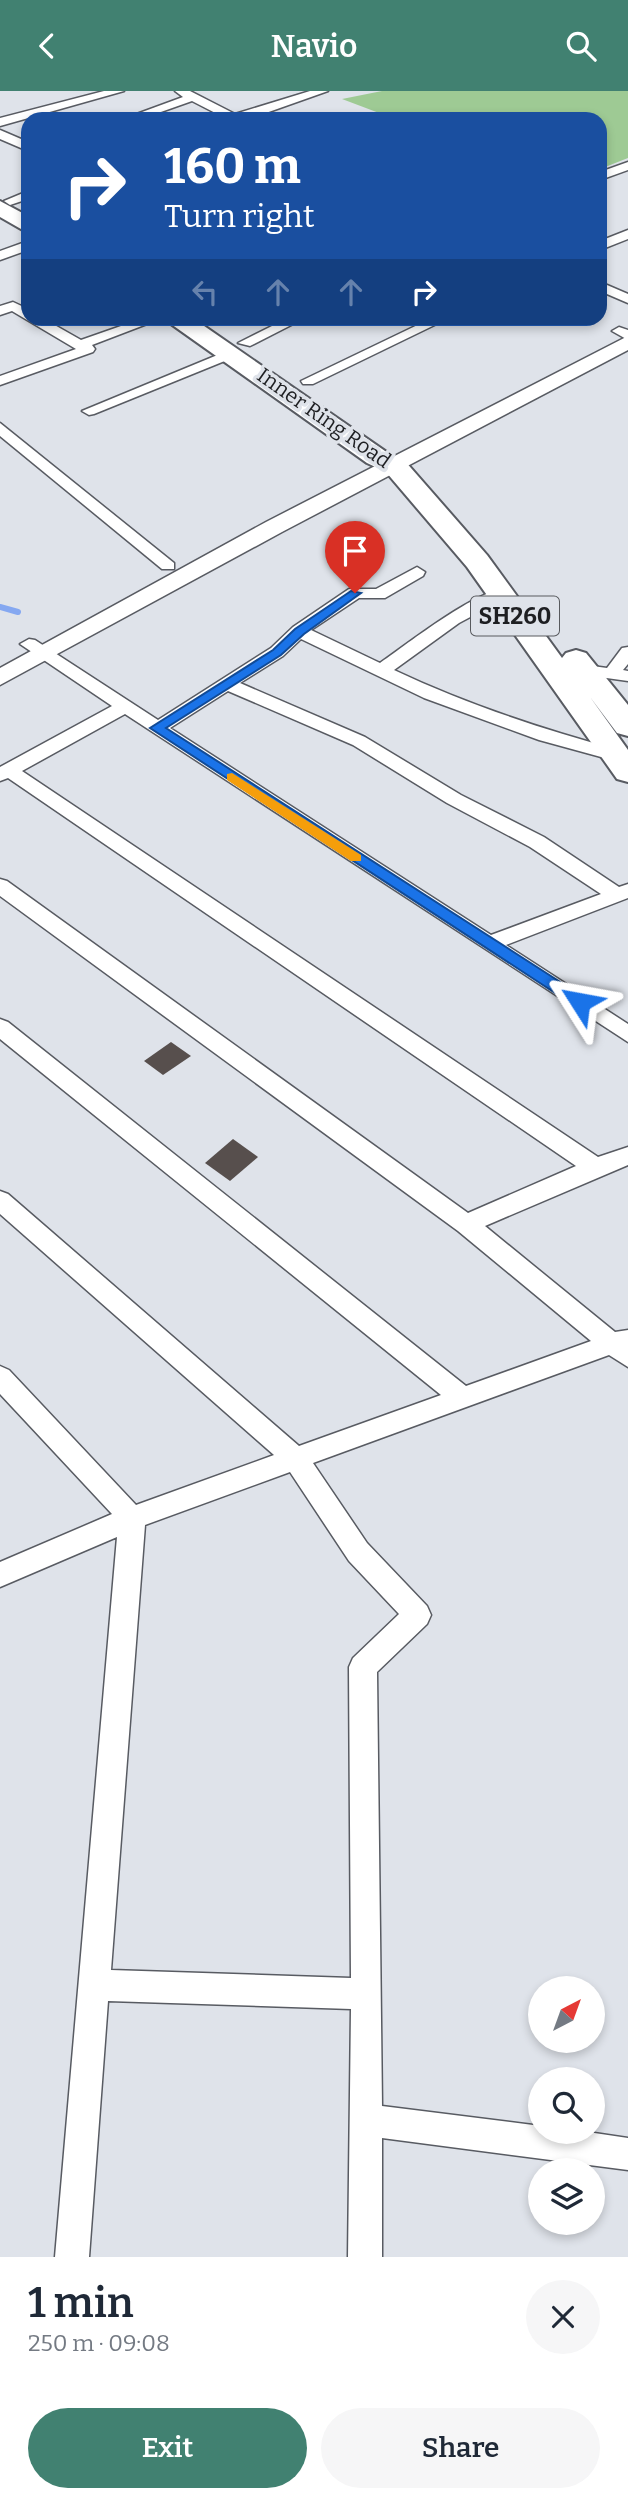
<!DOCTYPE html>
<meta charset="utf-8">
<style>
:root{--surface:#fff;--page:#f6f6f7;--text:#1f2937;--muted:#747a83;--accent:#418171}
body{margin:0;font-family:Bitter,serif;background:var(--page);color:var(--text);height:100vh;display:flex;flex-direction:column;font-size:26px;white-space:nowrap}
*{box-sizing:border-box;margin:0}
p{font-size:23px;color:var(--muted)}
.icon{flex:none;width:38px;height:38px;fill:none;stroke:currentColor;stroke-width:2;stroke-linecap:round;stroke-linejoin:round}
.map{position:relative;height:2166px;overflow:hidden}
.sheet{display:flex;flex-direction:column;background:var(--surface);flex:1}
.sheet>*{flex:none}
.top-card{position:absolute;left:21px;top:21px;width:586px;height:214px;border-radius:21px;box-shadow:0 4px 10px #0003;background:#1a4fa0;color:#fff;overflow:hidden}
.needle{width:46px;rotate:41deg}
.tools{position:absolute;left:528px;top:1885px;display:grid;gap:14px}
.tools a{display:grid;place-items:center;width:77px;height:77px;border-radius:50%;background:var(--surface);box-shadow:0 4px 10px #0003;font-size:35px}
.pin{position:absolute;display:grid;place-items:center;width:60px;height:60px;color:#fff;margin:-72px -30px;border-radius:50% 50% 50% 0;rotate:-45deg;box-shadow:0 0 7px #0007}
.pin .icon{rotate:45deg}
.me{position:absolute;width:77px;margin:-38px;rotate:304deg;stroke-linejoin:round;filter:drop-shadow(0 0 5px #0008)}
.turn{display:flex;align-items:center;gap:24px;height:147px;padding:0 28px;font-size:32px}
.turn .icon{width:91px;height:91px;stroke-width:2.5}
.turn b{display:block;font-size:49px;line-height:60px}
.lanes{display:flex;align-items:center;height:66px;padding:0 28px;background:#0003;justify-content:center;gap:35px;direction:ltr}
.lanes .off{opacity:.35}
.round{display:grid;place-items:center;flex:none;width:74px;height:74px;border-radius:37px;background:var(--page)}
.head{display:flex;align-items:center;justify-content:space-between;height:119px;padding:0 28px}
h1{font-size:42px;font-weight:600;line-height:52px}
.primary-button{display:flex;gap:14px;margin-top:auto;padding:14px 28px}
.primary-button a{flex:1;height:80px;border-radius:42px;background:var(--accent);color:#fff;font-size:28px;font-weight:600;line-height:80px;text-align:center}
.primary-button a+a{background:var(--page);color:var(--text)}
header{display:flex;justify-content:space-between;align-items:center;height:91px;padding:0 28px;background:var(--accent);color:#fff;font-size:32px;font-weight:600}
.map>svg:first-child{display:block}
</style>
<header><svg class="icon" aria-label="back" viewBox="0 0 24 24"><path d="M15 5l-7 7 7 7"/></svg>Navio<svg class="icon" aria-label="search" viewBox="0 0 24 24"><circle cx="10" cy="10" r="6"/><path d="M15 15l6 6"/></svg></header>
<div class="map">
<svg width="628" height="2166" viewBox="0 0 628 2166">
<rect width="100%" height="100%" fill="#dfe3ea"/>
<!-- green -->
<path fill="#9eca94" d="M382 0H628V67L600 78V28H395L342 8Z"/>
<g fill="none" stroke-linecap="round" stroke-linejoin="round">
<!-- stream -->
<path stroke="#85a8f1" stroke-width="6" d="M0 516 18 521"/>
</g>
<!-- building -->
<g fill="#574f4d">
<path d="M171 951 191 965 163 984 144 970Z"/>
<path d="M233 1048 258 1066 230 1090 205 1072Z"/>
</g>
<g fill="none" stroke-linecap="round" stroke-linejoin="round">
<defs>
<g id="street">
<path d="M104 0H124L0 35V27Z"/>
<path d="M175 0H190L235 23 310 0H328L263 23 271 28H227L192 10 141 28H123L183 6Z"/>
<path d="M0 39 28 51V60L0 48Z"/>
<path d="M628 71V79L600 89V81Z"/>
<path d="M28 100V108L10 114 4 110Z"/>
<path d="M628 139V148L600 159V150Z"/>
<path d="M28 150V159L0 169V160Z"/>
<path d="M600 191 628 203V212L600 200Z"/>
<path d="M13 211 28 218V228H44L81 249 141 228H160L92 254 95 258 93 261 0 294V285L76 258 12 220 0 224V215Z"/>
<path d="M286 228H303L250 255 238 252Z"/>
<path d="M430 228H447L313 293H303L301 290Z"/>
<path d="M619 236 628 239V249L612 240Z"/>
<path d="M232 258 239 262 237 265 94 323 89 324 82 320Z"/>
<path d="M0 332 174 472V478H162L0 345Z"/>
<path d="M417 476 425 481 423 485 385 507H359L311 539 380 572C402 557 482 494 506 499L508 503 506 507 459 532 394 579C466 613 541 638 619 659L621 663 619 667 612 669 539 649 424 607 301 548 283 565 240 592 365 646 461 704 544 746 619 796 628 793V807L506 854 628 933V951L125 623 22 680 598 1066 628 1056V1074L485 1135 615 1241 628 1239V1276L609 1264 313 1372 367 1452 427 1515 431 1524 427 1533 377 1581 382 2015 541 2035V2040H581L628 2047V2079L382 2047V2166H348L351 1918 108 1910 89 2166H55L117 1446 0 1496V1471L112 1423 0 1303V1275L9 1279 136 1414 274 1364 0 1123V1100L8 1103 299 1355 441 1304 0 948V928L8 931 466 1295 591 1250 458 1140 0 805V788L7 790 468 1122 576 1075 8 687 0 690V676L112 615 20 553 29 548 35 549 158 629 271 557 293 536 349 498H376ZM228 600 353 654 447 712 530 756 601 803 491 844 170 637ZM290 1381 349 1470 399 1523 353 1567 349 1576 351 1887 111 1879 145 1434Z"/>
<path d="M628 556V573L623 579 628 580V590L585 584 576 579 585 574 607 577 622 557Z"/>
</g>
<path id="secondary" d="M628 245V259L282 441 0 594V577L266 431Z"/>
<g id="highway">
<path d="M0 110 28 125V142L0 126Z"/>
<path d="M168 228H194L385 360 404 369 487 464 562 567 566 562 576 559 586 562 628 614V645L617 642 590 606 628 659V691L617 688 467 476 386 381 367 372 171 233Z"/>
</g>
</defs>
<!-- street casing -->
<use href="#street" stroke="#585b62" stroke-width="3"/>
<!-- secondary casing -->
<use href="#secondary" stroke="#585b62" stroke-width="3"/>
<!-- highway casing -->
<use href="#highway" stroke="#585b62" stroke-width="4"/>
<!-- street -->
<use href="#street" fill="#fff" fill-rule="evenodd"/>
<!-- secondary -->
<use href="#secondary" fill="#fff" fill-rule="evenodd"/>
<!-- highway -->
<use href="#highway" fill="#fff" fill-rule="evenodd"/>
</g>
<!-- route -->
<path fill="#1a73e8" stroke="#114b97" stroke-width="2" d="M351 500 361 502 304 543 281 564 166 637 585 907V915H575L150 637 273 559 295 538Z"/>
<!-- slow -->
<path fill="#f59e0b" d="M232 682 361 764V770H351L227 689V683Z"/>
<g text-anchor="middle" stroke-width="7" stroke-linejoin="round" paint-order="stroke">
<!-- far-street labels -->
<g font-size="21" fill="#1e1f22" stroke="#dfe3ea">
<text transform="translate(324 327) rotate(35)" y="7">Inner Ring Road</text>
</g>
<!-- shield labels -->
<rect fill="#dfe3ea" stroke="#585a5e" stroke-width="2" x="471" y="505.5" width="88" height="39" rx="5"/>
<g font-size="23" font-weight="bold" fill="#1e1f22">
<text x="515" y="533">SH260</text>
</g>
</g>
</svg>
<div class="tools">
<a><svg class="needle" viewBox="-14 -14 28 28"><path d="M0-13l5 13h-10z" fill="#e53935"/><path d="M0 13l5-13h-10z" fill="#747a83"/></svg></a>
<a><svg class="icon" aria-label="search" viewBox="0 0 24 24"><circle cx="10" cy="10" r="6"/><path d="M15 15l6 6"/></svg></a>
<a><svg class="icon" aria-label="layers" viewBox="0 0 24 24"><path d="M12 4l9 5-9 5-9-5zM3 14l9 5 9-5"/></svg></a>
</div>
<div class="pin" style="left:355px;top:502px;background:#d93025"><svg class="icon" aria-label="arrive" viewBox="0 0 24 24"><path d="M6 21V4h12l-3 4 3 4H6"/></svg></div>
<svg class="me" style="left:580px;top:911px" viewBox="-20 -20 40 40"><path d="M0-17L14 15 0 8-14 15z" fill="#1a73e8" stroke="#fff" stroke-width="4"/></svg>
<div class="top-card">
<div class="turn"><svg class="icon" aria-label="right" viewBox="0 0 24 24"><path d="M7 20v-9h11M14 6l5 5-5 5"/></svg><div><b>160 m</b>Turn right</div></div>
<div class="lanes"><svg class="icon off" aria-label="left" viewBox="0 0 24 24"><path d="M17 20v-9H6M10 6l-5 5 5 5"/></svg><svg class="icon off" aria-label="ahead" viewBox="0 0 24 24"><path d="M12 20V5M6 11l6-6 6 6"/></svg><svg class="icon off" aria-label="ahead" viewBox="0 0 24 24"><path d="M12 20V5M6 11l6-6 6 6"/></svg><svg class="icon" aria-label="right" viewBox="0 0 24 24"><path d="M7 20v-9h11M14 6l5 5-5 5"/></svg></div>
</div>
</div>
<section class="sheet">
<div class="head"><div><h1>1 min</h1><p>250 m · 09:08</p></div><a class="round"><svg class="icon" aria-label="close" viewBox="0 0 24 24"><path d="M6 6l12 12M18 6L6 18"/></svg></a></div>
<div class="primary-button"><a>Exit</a><a>Share</a></div>
</section>
